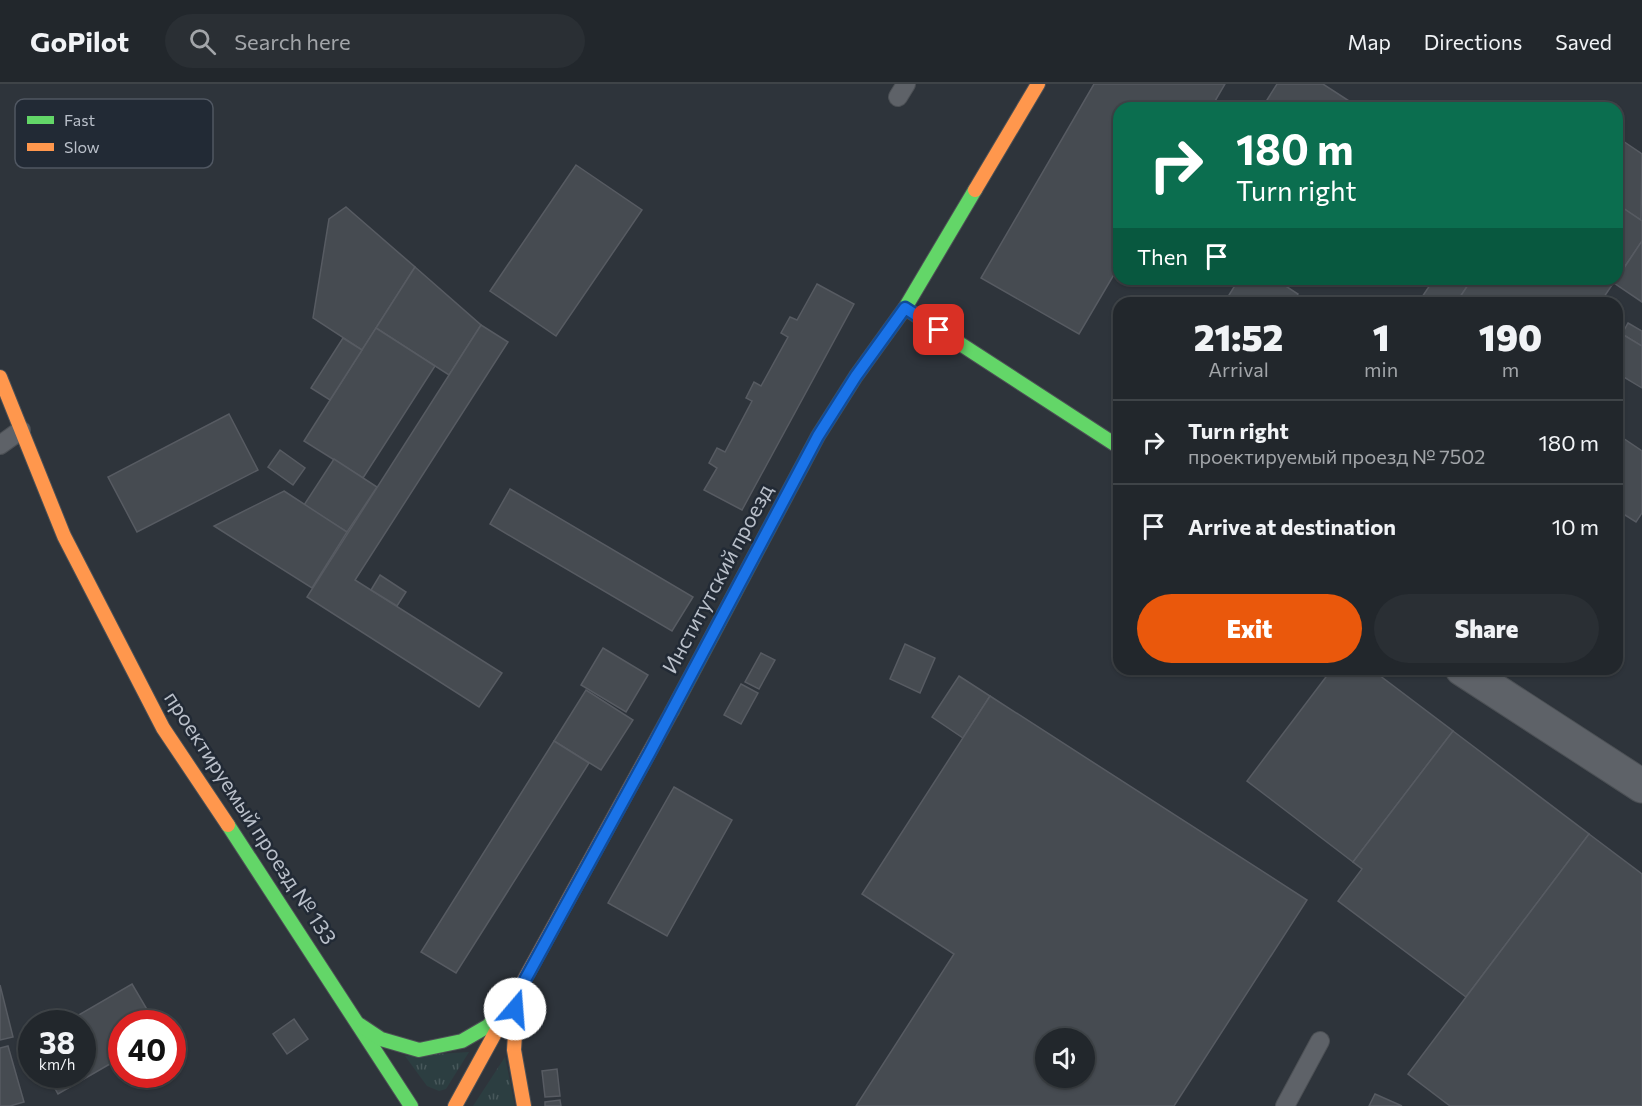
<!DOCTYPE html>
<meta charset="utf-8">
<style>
:root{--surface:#22272c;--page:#2a2f34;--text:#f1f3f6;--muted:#a2a5a9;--line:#3f4448;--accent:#ea580c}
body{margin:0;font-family:Commissioner,sans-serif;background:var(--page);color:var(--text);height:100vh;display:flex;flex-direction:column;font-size:22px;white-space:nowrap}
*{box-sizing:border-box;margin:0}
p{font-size:20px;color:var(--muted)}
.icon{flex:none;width:33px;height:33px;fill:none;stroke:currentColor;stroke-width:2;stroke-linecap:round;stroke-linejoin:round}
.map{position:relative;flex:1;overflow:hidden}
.drawer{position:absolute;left:1113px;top:213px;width:510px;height:378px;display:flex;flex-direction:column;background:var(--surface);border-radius:18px;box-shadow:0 2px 4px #0004,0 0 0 2px var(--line)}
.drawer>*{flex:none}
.top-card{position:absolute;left:1113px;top:18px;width:510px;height:183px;border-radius:18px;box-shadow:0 2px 4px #0004,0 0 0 2px var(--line);background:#0b6e4f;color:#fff;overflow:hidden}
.buttons{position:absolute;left:1035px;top:944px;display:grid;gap:12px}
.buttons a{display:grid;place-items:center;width:60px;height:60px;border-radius:50%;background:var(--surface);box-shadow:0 2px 4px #0004,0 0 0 2px var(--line);font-size:30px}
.speed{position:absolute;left:18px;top:926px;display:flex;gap:12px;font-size:30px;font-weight:700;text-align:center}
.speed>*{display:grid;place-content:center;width:78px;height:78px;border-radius:50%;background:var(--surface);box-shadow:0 2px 4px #0004,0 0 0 2px var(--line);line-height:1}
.speed small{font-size:15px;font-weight:400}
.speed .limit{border:9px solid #d22;background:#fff;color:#111}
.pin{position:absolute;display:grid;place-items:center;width:51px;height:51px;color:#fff;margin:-26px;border-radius:12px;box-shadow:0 3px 9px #0006}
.me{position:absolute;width:66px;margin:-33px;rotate:18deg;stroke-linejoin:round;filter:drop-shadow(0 0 4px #0008)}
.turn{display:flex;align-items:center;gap:21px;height:126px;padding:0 24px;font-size:27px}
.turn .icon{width:78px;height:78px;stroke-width:2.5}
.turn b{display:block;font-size:42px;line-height:51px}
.then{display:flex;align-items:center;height:57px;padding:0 24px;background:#0003;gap:12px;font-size:22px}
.eta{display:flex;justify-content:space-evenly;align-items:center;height:102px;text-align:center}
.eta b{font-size:36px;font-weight:800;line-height:42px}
.primary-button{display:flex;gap:12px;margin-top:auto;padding:12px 24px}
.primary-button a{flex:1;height:69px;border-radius:36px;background:var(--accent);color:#fff;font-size:24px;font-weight:800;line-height:69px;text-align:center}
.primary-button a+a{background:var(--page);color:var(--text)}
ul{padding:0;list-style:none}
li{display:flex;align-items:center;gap:18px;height:84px;padding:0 24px;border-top:2px solid var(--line)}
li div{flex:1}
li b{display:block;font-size:22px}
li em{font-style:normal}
header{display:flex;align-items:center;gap:36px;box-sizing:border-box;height:84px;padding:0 30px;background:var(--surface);border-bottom:2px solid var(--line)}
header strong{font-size:28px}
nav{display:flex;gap:33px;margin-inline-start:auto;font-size:21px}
.search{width:420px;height:54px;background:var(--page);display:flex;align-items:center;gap:15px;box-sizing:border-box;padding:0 21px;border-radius:33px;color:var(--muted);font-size:22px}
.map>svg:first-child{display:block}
</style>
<header>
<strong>GoPilot</strong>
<div class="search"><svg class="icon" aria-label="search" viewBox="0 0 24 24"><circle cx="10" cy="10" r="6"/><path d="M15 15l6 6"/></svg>Search here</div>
<nav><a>Map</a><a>Directions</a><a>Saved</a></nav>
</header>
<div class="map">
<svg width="1642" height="1022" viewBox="0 0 1642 1022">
<defs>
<pattern id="grass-tufts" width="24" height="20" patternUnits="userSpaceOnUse" patternTransform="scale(1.5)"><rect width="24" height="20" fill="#2c3e41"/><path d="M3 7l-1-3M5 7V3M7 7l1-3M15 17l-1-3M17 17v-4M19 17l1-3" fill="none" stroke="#48585b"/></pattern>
</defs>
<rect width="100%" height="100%" fill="#2e343b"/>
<!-- grass -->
<g fill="url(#grass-tufts)">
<path d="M469 968 446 1005 439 1007 427 1002 405 972Z"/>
<path d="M505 973 515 1022H473Z"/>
</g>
<!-- building -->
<g fill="#464b51" stroke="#575b62" stroke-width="1.5" fill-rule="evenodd">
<path d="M1094 0H1225L1211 24H1119V182L1079 250 981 194Z"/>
<path d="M1277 0H1323L1360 24H1262Z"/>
<path d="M1617 53 1642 70 1641 136 1617 120Z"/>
<path d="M576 81 642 126 556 252 490 207Z"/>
<path d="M1617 120 1642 137V157L1617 194Z"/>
<path d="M346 123 415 183 362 266 313 234 329 135Z"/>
<path d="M1642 157V218L1614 199Z"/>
<path d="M415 183 481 241 449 291 376 244Z"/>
<path d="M1239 195H1275L1298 210 1293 219H1224Z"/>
<path d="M1434 195H1472L1456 219H1418Z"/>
<path d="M1472 195H1616L1600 219H1456Z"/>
<path d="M817 200 854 220 742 426 704 406 717 384 709 379 717 364 725 368 752 317 746 314 754 298 761 302 788 253 781 249 790 233 797 236Z"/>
<path d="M1628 239 1642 247V262L1622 250Z"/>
<path d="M481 241 508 258 355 496 502 589 479 623 307 513Z"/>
<path d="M376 244 435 282 363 394 304 357Z"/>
<path d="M1622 250 1642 262V304L1617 289V257Z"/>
<path d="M343 254 362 266 330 316 311 304Z"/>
<path d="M229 330 258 386 137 448 108 393Z"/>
<path d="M1617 350 1642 367V429L1636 438 1617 426Z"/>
<path d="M280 366 305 384 293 401 268 383Z"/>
<path d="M334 375 377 403 347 448 304 421Z"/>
<path d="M510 405 693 513 672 547 490 440Z"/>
<path d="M284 407 347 448 312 504 214 442Z"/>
<path d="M380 491 406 508 397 522 371 506Z"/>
<path d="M905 560 935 574 920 609 890 595Z"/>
<path d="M603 564 648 591 626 628 581 601Z"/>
<path d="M761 569 775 576 759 605 745 598Z"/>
<path d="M1332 585H1371L1453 647 1353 778 1247 697Z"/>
<path d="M959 592 990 612 963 654 932 633Z"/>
<path d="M741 600 758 609 741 640 724 631Z"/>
<path d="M586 606 633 636 601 686 554 657Z"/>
<path d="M990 612 1307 816 1174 1022H856L954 870 862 810ZM1046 954H1084V993H1046Z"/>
<path d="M1453 647 1589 750 1466 913 1338 817 1362 785 1353 778Z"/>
<path d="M554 657 589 679 456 889 421 868Z"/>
<path d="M674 703 732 736 667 852 608 819Z"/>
<path d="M1589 750 1642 790V1022H1450L1408 990Z"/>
<path d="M132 900 155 939H122V973L58 1010 47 990H82V939H65Z"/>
<path d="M0 901 13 953 0 956Z"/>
<path d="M294 935 308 955 287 970 273 950Z"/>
<path d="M8 962 24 1018 10 1022H0V964Z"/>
<path d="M557 985 560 1012 545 1013 542 987Z"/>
<path d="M1375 1010 1402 1022H1369Z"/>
<path d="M560 1016 561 1022H545V1018Z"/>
</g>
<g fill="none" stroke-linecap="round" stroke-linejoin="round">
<defs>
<g id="lane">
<path d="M898 13 906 0"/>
<path d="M0 361 21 346"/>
<path d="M1285 1022 1320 957"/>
</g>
<path id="street" d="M1462 585 1642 702"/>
<g id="fast">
<path d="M905 224 1119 363"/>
<path d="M672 627 818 352 856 292 905 224 975 106"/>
<path d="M228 741 411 1022"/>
<path d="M360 941 381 955 419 966 462 957 488 942 501 927"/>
</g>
<g id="slow">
<path d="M975 106 1038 0"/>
<path d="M0 293 64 452 163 644 228 741"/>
<path d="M517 919 514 966 524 1022"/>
<path d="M455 1022 672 627"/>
</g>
</defs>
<!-- lane casing -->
<use href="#lane" stroke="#4c5055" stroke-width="20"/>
<!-- street casing -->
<use href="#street" stroke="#4c5055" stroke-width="35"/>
<!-- fast casing -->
<use href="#fast" stroke="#4c5055" stroke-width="16"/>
<!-- slow casing -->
<use href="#slow" stroke="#4c5055" stroke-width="16"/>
<!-- lane -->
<use href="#lane" stroke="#5e6268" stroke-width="18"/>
<!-- street -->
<use href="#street" stroke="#5e6268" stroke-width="33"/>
<!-- fast -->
<use href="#fast" stroke="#63d668" stroke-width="14"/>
<!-- slow -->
<use href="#slow" stroke="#ff974d" stroke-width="14"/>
</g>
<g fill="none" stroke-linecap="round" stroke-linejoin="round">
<defs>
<path id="route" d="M515 925 520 905 650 668 818 352 856 292 905 224 939 246"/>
</defs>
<!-- route casing -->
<use href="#route" stroke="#114b97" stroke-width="15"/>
<!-- route -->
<use href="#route" stroke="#1a73e8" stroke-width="10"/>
</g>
<g text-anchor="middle" stroke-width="5" stroke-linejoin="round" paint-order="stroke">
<!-- street labels -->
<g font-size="21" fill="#bac0ca" stroke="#222a35">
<text transform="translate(718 495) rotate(-62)" y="7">Институтский проезд</text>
<text transform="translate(250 734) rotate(57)" y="7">проектируемый проезд № 133</text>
</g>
</g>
<!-- legend -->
<rect x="15" y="15" width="198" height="69" rx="9" fill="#222a35" stroke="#505762" stroke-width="1.5"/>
<rect x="27" y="32" width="27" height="8" fill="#63d668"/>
<rect x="27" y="59" width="27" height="8" fill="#ff974d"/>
<g font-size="16" fill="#bac0ca">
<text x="64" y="42">Fast</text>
<text x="64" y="69">Slow</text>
</g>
</svg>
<div class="buttons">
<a><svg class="icon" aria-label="sound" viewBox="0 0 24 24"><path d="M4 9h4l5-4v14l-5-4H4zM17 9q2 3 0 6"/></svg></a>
</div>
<div class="speed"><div>38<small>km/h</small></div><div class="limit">40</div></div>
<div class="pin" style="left:939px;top:246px;background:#d93025"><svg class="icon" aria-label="arrive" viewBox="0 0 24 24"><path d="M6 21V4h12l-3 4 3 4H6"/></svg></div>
<svg class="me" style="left:515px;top:925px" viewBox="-20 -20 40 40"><circle r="19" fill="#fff"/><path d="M0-13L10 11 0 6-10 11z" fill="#1a73e8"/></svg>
<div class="top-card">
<div class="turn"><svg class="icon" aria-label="right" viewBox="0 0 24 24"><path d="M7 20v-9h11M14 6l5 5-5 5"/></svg><div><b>180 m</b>Turn right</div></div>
<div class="then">Then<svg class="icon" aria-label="arrive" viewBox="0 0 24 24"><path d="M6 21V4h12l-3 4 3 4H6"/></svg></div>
</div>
<section class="drawer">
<div class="eta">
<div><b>21:52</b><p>Arrival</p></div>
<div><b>1</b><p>min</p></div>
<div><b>190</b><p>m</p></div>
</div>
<ul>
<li><svg class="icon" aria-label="right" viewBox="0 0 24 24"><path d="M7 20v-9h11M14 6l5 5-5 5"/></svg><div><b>Turn right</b><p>проектируемый проезд № 7502</p></div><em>180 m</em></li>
<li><svg class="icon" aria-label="arrive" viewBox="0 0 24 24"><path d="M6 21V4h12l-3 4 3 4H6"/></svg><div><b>Arrive at destination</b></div><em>10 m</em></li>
</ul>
<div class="primary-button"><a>Exit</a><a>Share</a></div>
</section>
</div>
